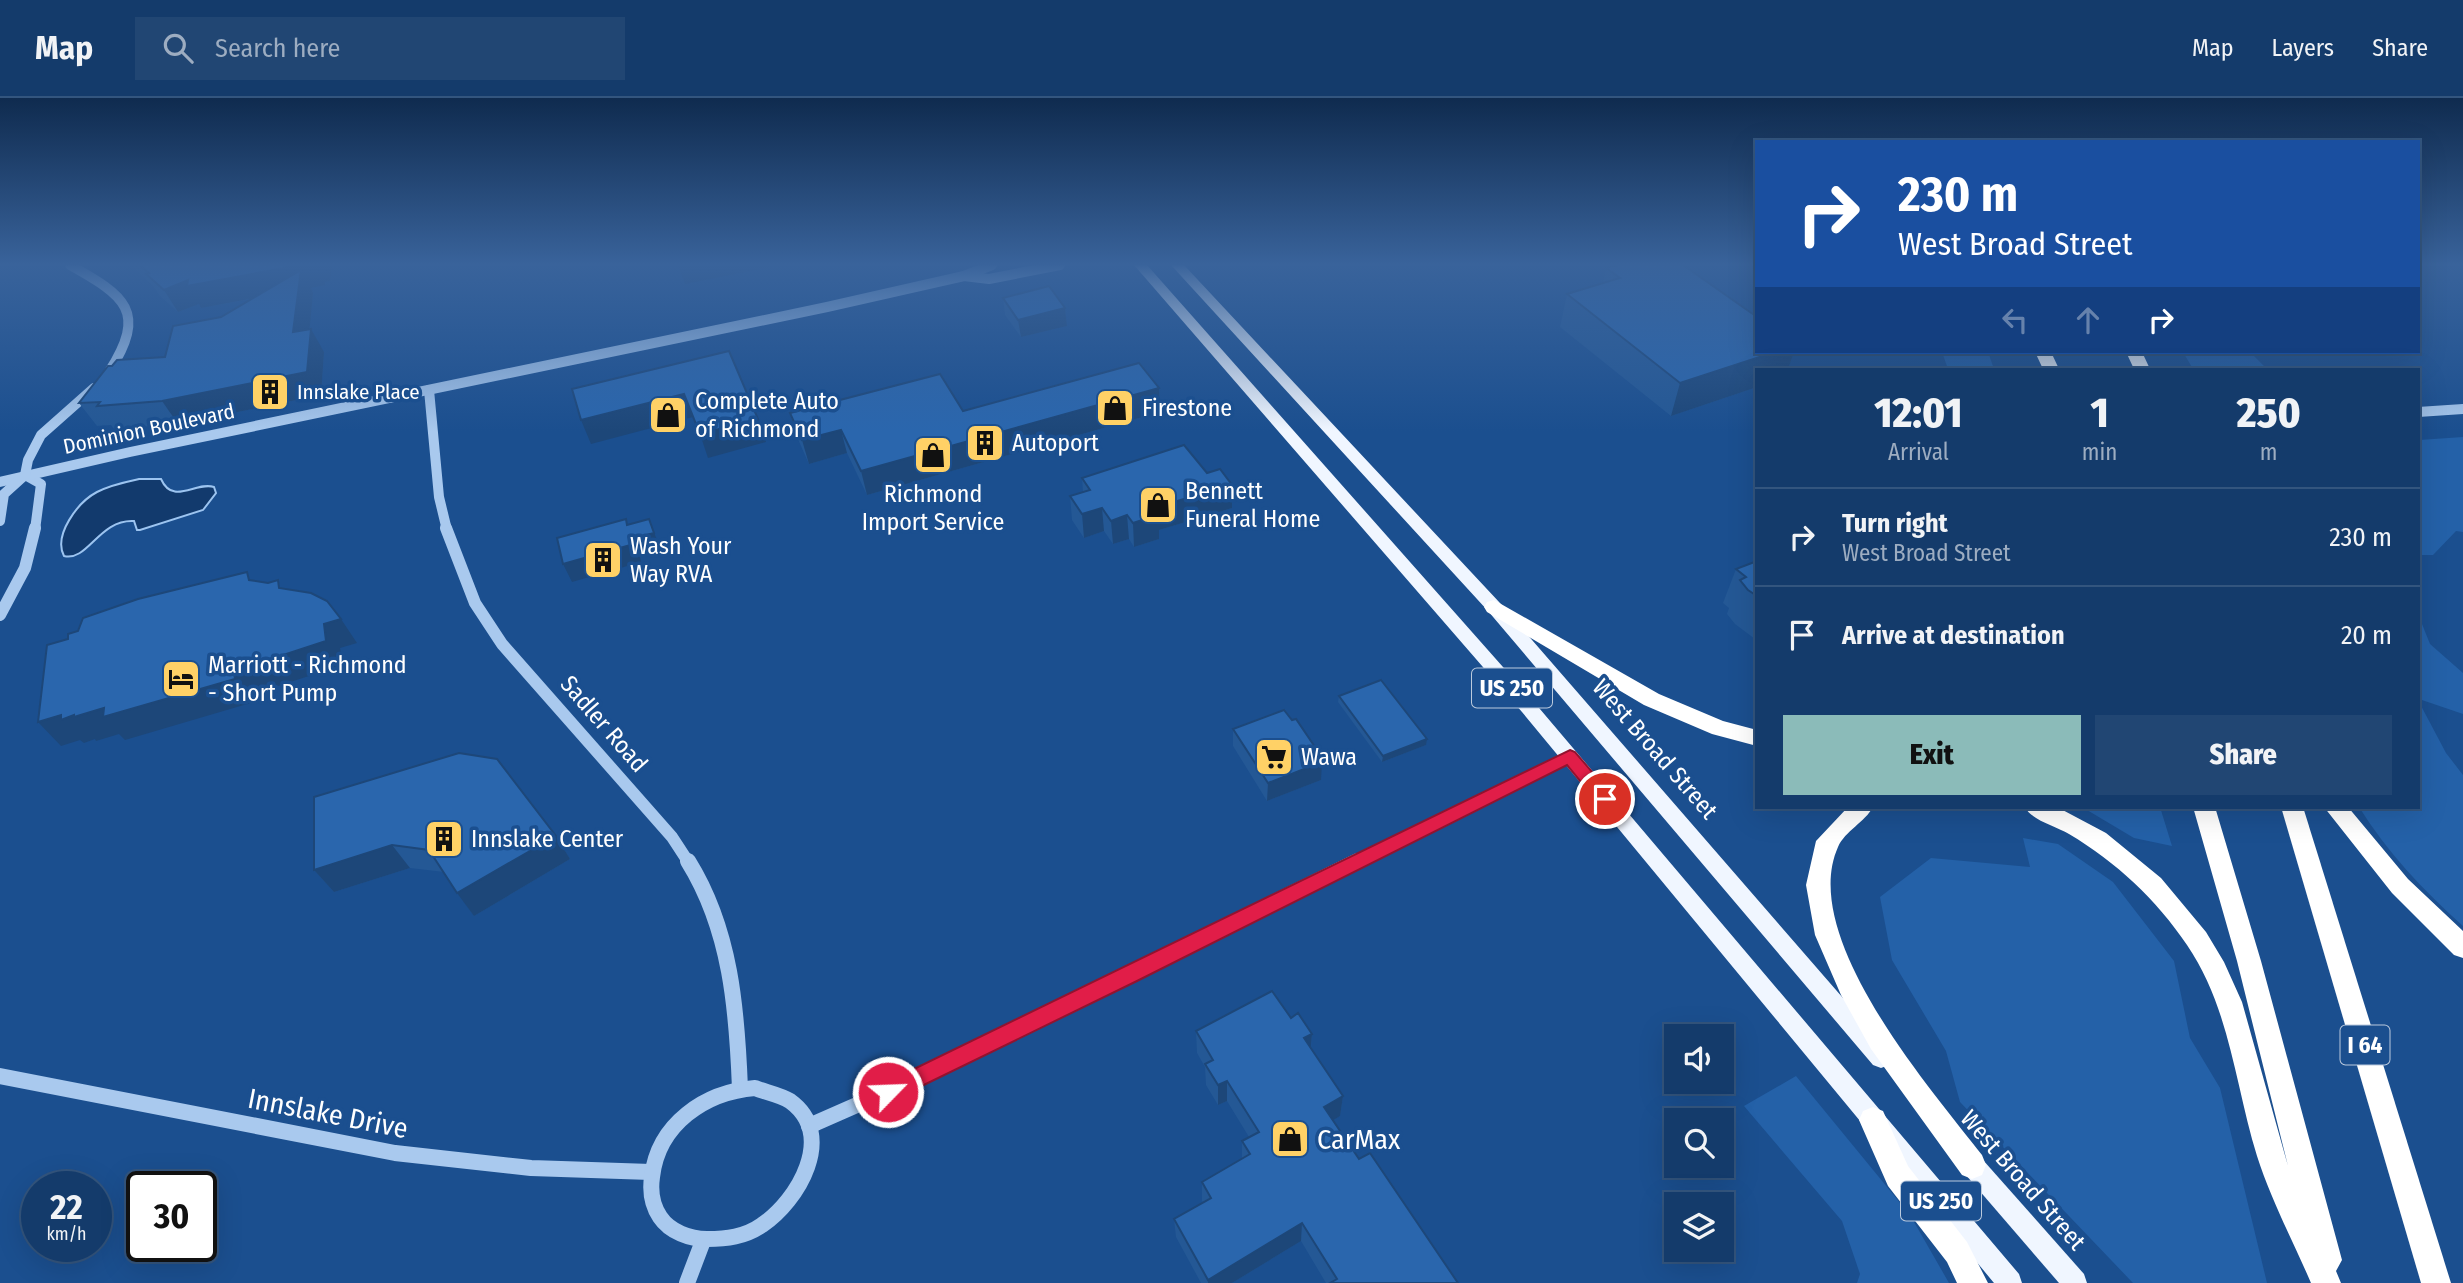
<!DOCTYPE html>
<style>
:root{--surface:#143b6b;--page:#214673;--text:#f1f3f6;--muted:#9dadc1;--line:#33557e;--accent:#8bbbb9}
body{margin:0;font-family:"Fira Sans Condensed",sans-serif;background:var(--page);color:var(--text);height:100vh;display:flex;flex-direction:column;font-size:26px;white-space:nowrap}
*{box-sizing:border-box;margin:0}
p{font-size:23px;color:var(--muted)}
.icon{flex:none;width:38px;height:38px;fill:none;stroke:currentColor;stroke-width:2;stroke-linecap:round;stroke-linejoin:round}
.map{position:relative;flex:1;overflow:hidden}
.side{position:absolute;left:1755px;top:270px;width:665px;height:441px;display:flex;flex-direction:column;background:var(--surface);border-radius:0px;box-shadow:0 7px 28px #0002,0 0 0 2px var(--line)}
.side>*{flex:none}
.hud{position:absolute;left:1755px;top:42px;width:665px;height:214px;border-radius:0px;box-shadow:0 7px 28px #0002,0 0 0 2px var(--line);background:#1a4fa0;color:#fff;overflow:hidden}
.tools{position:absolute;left:1664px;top:926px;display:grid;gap:14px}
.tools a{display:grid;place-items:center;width:70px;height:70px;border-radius:0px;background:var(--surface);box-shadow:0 7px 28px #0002,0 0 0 2px var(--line);font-size:35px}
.speed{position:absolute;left:21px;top:1073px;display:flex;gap:14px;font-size:35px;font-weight:700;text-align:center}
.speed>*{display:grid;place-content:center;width:91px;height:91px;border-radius:50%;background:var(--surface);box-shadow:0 7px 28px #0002,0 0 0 2px var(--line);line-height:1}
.speed small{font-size:18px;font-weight:400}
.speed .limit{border:4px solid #111;border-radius:10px;background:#fff;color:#111}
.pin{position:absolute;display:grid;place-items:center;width:60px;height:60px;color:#fff;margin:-30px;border:4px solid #fff;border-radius:50%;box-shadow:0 2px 7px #0007}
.me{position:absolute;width:77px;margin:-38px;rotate:66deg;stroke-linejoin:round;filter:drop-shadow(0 0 5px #0008)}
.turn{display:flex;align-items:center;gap:24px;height:147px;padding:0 28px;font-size:32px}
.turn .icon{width:91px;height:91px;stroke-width:2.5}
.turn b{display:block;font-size:49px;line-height:60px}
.lanes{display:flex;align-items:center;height:66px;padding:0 28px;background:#0003;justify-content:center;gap:35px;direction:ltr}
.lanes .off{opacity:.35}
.eta{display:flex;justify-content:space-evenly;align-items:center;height:119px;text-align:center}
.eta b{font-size:42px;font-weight:800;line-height:49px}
.button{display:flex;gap:14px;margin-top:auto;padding:14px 28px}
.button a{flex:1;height:80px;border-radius:0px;background:var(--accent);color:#111;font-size:28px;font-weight:800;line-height:80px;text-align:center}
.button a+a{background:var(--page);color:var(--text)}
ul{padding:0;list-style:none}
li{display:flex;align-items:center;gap:21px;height:98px;padding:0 28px;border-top:2px solid var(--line)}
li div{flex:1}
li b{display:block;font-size:26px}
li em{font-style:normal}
header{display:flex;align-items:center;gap:42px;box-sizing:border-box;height:98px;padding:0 35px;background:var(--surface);border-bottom:2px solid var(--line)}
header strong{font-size:33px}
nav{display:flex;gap:38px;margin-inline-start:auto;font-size:24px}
.search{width:490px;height:63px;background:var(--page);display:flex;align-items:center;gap:18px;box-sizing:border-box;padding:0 24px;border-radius:0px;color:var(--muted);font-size:26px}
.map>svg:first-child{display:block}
</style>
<header>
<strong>Map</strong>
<div class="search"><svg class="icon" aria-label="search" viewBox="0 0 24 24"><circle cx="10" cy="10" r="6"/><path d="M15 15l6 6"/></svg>Search here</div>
<nav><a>Map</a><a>Layers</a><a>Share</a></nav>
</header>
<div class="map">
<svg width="2463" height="1185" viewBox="0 0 2463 1185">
<rect width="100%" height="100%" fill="#1b4f8f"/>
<!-- green -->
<g fill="#2461a8">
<path d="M1942 254H1988L1994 271H1948Z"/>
<path d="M2183 254H2254L2252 256 2267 271H2193Z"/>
<path d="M2463 339V434L2456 433 2433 457H2419V342Z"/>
<path d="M2418 516 2430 546 2463 575V616L2419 601Z"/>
<path d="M2419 604 2446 655 2463 677V828C2423 792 2387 754 2359 709H2418Z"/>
<path d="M2082 709H2160L2172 748 2134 740Z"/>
<path d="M2023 740 2058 746 2113 784 2174 863 2190 940 2220 990 2267 1185H2133L1960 1004 1946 953 1892 862 1880 799 1931 760 2030 769Z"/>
<path d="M1796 978 1910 1117 1949 1185H1857L1860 1176 1842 1123 1744 1008Z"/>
</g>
<!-- water -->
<path fill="#123a6d" stroke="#9cc4f0" stroke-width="2" d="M139 381H161C173 408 196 383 214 389L216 395 203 412 140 432H137L134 423C99 421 88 464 64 458 53 437 78 404 97 394 110 387 125 384 139 381Z"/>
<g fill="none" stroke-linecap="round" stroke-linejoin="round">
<!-- minor-far2 -->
<g stroke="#a9c9ee" stroke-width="10">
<path d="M70 167C125 198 148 213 109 274"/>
<path d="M964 178 989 181 1060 167"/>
<path d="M429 292 439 399 447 432"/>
<path d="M2418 314 2463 311"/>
<path d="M25 377 41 386 35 432"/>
<path d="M0 384 130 354 827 209 964 178 992 167"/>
<path d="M0 423 4 396 25 377 28 362 41 337 94 290"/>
</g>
<!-- minor-far1 -->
<g stroke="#a9c9ee" stroke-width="12">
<path d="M446 430 475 505 502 546 672 739 689 765"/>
<path d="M0 517 25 470 35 430"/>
<path d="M1355 765 1570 659"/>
</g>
<!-- minor -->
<g stroke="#a9c9ee" stroke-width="16">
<path d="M688 763C731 832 737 912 740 991"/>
<path d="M0 978 395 1055 531 1070 651 1074"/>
<path d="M755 990C765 994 781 997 790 1003 837 1037 798 1103 762 1127 745 1139 726 1141 707 1141 690 1141 670 1134 660 1119 652 1107 650 1093 652 1079 658 1026 705 994 755 990Z"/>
<path d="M809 1028 925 977 1358 763"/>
<path d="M687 1185 703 1143"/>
</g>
<!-- major -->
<g fill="#f0f6ff" fill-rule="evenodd">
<path d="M1134 167H1147L1534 604 2019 1176 2022 1185H1994L1522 614Z"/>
<path d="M1171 167H1184L1500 505 1889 953 1892 960 1889 967 1881 970 1873 967 1488 513Z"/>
<path d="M1967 1050 1975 1053 2084 1176 2087 1185H2059L1959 1069 1955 1061 1959 1053Z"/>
</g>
<!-- highway -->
<g fill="#fff" fill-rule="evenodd">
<path d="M2035 254H2051L2059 271H2043Z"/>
<path d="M2126 254H2142L2150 271H2134Z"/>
<path d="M1494 502 1659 596 1723 623 1757 632V648L1712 636 1644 607 1487 514 1484 509 1487 504Z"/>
<path d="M1848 709H1873C1865 724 1845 733 1838 749 1798 839 1930 990 1982 1057L1986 1067 1982 1077 1972 1081 1962 1077 1871 951 1841 897 1815 837 1806 787 1816 743Z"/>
<path d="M2025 709H2057L2106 735 2161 780 2206 834 2224 864 2242 904 2288 1068 2237 863 2193 709H2215L2261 863 2342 1162 2336 1173 2341 1185H2311C2293 1143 2271 1102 2257 1058 2235 987 2230 910 2187 847 2156 801 2116 764 2069 736 2056 728 2031 722 2025 709Z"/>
<path d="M2281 709H2303L2451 1185H2421Z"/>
<path d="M2324 709H2348L2408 781 2463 833V860L2454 857 2392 795Z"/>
<path d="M1873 1009 1883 1013 1908 1068 1967 1144 1988 1185H1957L1947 1164 1888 1088 1859 1022 1863 1013Z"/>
</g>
</g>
<!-- wall -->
<g fill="#245895">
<path d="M130 167H332L330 183 325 184V187L311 190 313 195 309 231 324 254 321 297 178 326 114 331 111 327 97 328 79 305 165 259 221 219 252 201 201 210 199 206 178 214 160 198 153 188Z"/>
<path d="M1606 170 1757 254H1794L1788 271H1757V289L1671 318 1560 229 1567 196 1603 185Z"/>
<path d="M1003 200 1065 210 1067 228 1021 239 1005 217Z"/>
<path d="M1159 290 1160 314 867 397 847 355 809 366 797 339 790 315 963 313Z"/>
<path d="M1082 380 1232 410 1159 432V441L1134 449 1129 441 1113 446 1104 433 1084 440 1072 422 1070 398 1083 394Z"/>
<path d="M1757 463V541H1755L1735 526 1727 516 1729 510 1723 505 1736 471Z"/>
<path d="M1339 598 1426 647 1382 664 1338 604Z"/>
<path d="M1292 622 1317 652V657L1321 682 1267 703 1233 648V631Z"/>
<path d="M314 699 556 738 570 761 474 818 444 774 410 770 334 794 314 772Z"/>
<path d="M1291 920 1312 936 1311 950 1343 998 1340 1018 1333 1022 1359 1061 1458 1185H1326L1301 1143 1232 1185H1201L1176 1139 1174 1121 1203 1104 1202 1103V1084L1242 1061V1043L1249 1039 1227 1003 1218 1007 1206 987 1205 969 1197 955 1196 933Z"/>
</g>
<!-- shaded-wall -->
<g fill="#1d4779">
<path d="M300 167H332L330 183 325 184V187L311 190 313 195 307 257 293 234 298 192 201 210 199 206 178 214 164 192 188 182Z"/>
<path d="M678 167H772L770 169 685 186Z"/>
<path d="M1065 210 1067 228 1021 239 1018 222Z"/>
<path d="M311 231 324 254 321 297 178 326 162 303Z"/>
<path d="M1775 254H1794L1788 271H1757V289L1671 318 1680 285Z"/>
<path d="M1159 290 1160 314 867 397 861 373Z"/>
<path d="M684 296 693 319 591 346 581 322Z"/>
<path d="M758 321 766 344 708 360 700 336Z"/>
<path d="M841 332 847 355 809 366 802 342Z"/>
<path d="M1232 387V410L1159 432V441L1134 449 1133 425 1153 410Z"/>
<path d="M1102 410 1104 433 1084 440 1082 416Z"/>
<path d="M1127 417 1129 441 1113 446 1111 423Z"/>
<path d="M649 421 661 453 640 459 641 464 572 484 563 466 634 441Z"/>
<path d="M341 521 357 545 340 550 343 567 253 596 254 604 125 642 119 636 96 643 95 641 84 645 80 642 61 648 38 624 61 617H74L324 526Z"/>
<path d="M1427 641 1426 647 1382 664 1383 658Z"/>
<path d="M1317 652 1316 667 1322 664 1321 682 1267 703 1268 685Z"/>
<path d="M556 738 570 761 474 818 457 795Z"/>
<path d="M392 747 410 770 334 794 314 772Z"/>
<path d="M1312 936 1310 957 1304 940Z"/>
<path d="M1227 983V1003L1218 1007V987Z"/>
<path d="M1343 998 1340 1018 1322 1029 1324 1009Z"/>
<path d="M1302 1125 1301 1143 1232 1185H1208V1182Z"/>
</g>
<!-- building -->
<g fill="#2a66ad" stroke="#1d4779" stroke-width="2">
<path d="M140 167H300L187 188 188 182 164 192 146 176 149 175Z"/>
<path d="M1617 167H1683L1757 219V254H1775L1680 285 1567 196 1620 180 1606 170Z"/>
<path d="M301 172 293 234 311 231 307 274 162 303 97 308 100 304 79 305 108 268H112L117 262 165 259 173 228 221 219Z"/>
<path d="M1049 188 1065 210 1018 222 1003 200Z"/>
<path d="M729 253 758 321 700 336 684 296 581 322 572 291Z"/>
<path d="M1139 265 1159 290 861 373 841 332 802 342 790 315 940 276 963 313Z"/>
<path d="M1184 347 1207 375 1220 371 1232 387 1153 410 1158 417 1133 425 1127 417 1111 423 1102 410 1082 416 1070 398 1090 392 1082 380Z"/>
<path d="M626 421 627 427 649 421 654 435 632 441 634 446 563 466 557 440Z"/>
<path d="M1757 463V498L1748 492 1740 482 1746 479 1736 471Z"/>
<path d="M247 474 249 482 268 485 278 482 279 490 311 495 327 503 341 521 324 526 326 543 234 573 235 581 103 619 104 610 74 619V617L61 622V617L38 624 47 547 68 541V536L78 533 83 520 138 501Z"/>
<path d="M1381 582 1427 641 1383 658 1339 598Z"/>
<path d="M1284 612 1292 622 1296 621 1317 652 1314 653 1322 664 1268 685 1233 631Z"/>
<path d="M459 655 497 661 556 738 457 795 429 752 392 747 314 772V699Z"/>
<path d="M1272 893 1291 920 1298 915 1312 936 1304 940 1343 998 1324 1009 1359 1061 1370 1055 1458 1185H1330L1337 1181 1302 1125 1208 1182 1174 1121 1211 1100 1202 1084 1250 1056 1242 1043 1259 1034 1227 983 1218 987 1205 966 1213 962 1196 933Z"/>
</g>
<!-- sky -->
<linearGradient id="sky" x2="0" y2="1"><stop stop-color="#0f2b4f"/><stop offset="0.5" stop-color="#39639b"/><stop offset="1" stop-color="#39639b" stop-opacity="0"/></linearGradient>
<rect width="2463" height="333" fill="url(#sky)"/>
<!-- route -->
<path fill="#e11d48" stroke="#92132f" stroke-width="2" d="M1570 652 1575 654 1611 696 1614 701 1611 706H1599L1567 667 1137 883 895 1001 888 1004 881 1001 878 994 881 987Z"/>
<!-- icons -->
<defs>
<symbol id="building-square" viewBox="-11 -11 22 22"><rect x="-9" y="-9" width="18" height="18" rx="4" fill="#ffd166" stroke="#1b4f8f"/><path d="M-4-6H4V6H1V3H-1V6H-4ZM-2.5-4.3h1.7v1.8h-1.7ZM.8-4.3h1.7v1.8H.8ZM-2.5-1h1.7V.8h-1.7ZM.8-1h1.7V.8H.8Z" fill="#111"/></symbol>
<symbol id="shop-square" viewBox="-11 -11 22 22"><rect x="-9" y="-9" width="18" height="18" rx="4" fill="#ffd166" stroke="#1b4f8f"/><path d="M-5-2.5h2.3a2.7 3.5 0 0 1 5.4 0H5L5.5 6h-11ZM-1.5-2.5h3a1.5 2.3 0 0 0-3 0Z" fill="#111"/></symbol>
<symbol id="hotel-square" viewBox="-11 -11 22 22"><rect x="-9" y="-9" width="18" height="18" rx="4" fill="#ffd166" stroke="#1b4f8f"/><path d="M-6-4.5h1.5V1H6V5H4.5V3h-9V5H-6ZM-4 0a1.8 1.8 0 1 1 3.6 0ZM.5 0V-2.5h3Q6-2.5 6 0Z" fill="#111"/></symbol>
<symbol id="supermarket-square" viewBox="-11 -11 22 22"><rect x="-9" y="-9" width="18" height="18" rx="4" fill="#ffd166" stroke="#1b4f8f"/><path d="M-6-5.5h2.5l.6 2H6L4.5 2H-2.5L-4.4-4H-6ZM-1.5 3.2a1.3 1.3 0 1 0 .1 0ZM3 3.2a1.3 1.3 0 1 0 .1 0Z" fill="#111"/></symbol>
</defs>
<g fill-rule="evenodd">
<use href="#building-square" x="248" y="272" width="44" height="44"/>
<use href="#shop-square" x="1093" y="288" width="44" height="44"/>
<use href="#shop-square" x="646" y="295" width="44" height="44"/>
<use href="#building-square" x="963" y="323" width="44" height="44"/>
<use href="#shop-square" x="911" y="335" width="44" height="44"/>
<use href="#shop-square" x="1136" y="385" width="44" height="44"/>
<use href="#building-square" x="581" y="440" width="44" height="44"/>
<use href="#hotel-square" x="159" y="559" width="44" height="44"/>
<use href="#supermarket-square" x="1252" y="637" width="44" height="44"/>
<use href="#building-square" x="422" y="719" width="44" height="44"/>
<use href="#shop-square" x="1268" y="1019" width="44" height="44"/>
</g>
<g text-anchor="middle" stroke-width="7" stroke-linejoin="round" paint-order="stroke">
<!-- far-poi labels -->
<g font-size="21" fill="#fff" stroke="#1b4f8f" text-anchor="start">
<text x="297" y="301">Innslake Place</text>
</g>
<!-- far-street labels -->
<g font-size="21" fill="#fff" stroke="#1b4f8f">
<text transform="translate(149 331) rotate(-12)" y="7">Dominion Boulevard</text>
</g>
<!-- shield labels -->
<g fill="#1b4f8f" stroke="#bbcadd" stroke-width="2">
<rect x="1472" y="570.5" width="80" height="39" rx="5"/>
<rect x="2340.5" y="927.5" width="49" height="39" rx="5"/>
<rect x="1901" y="1083.5" width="80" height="39" rx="5"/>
</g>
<g font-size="23" font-weight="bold" fill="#fff">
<text x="1512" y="598">US 250</text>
<text x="2365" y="955">I 64</text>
<text x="1941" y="1111">US 250</text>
</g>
<!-- poi labels -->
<g font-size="24" fill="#fff" stroke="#1b4f8f" text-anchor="start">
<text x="695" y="311">Complete Auto<tspan x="695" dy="28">of Richmond</tspan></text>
<text x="1142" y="318">Firestone</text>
<text x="1012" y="353">Autoport</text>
<text x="1185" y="401">Bennett<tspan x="1185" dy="28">Funeral Home</tspan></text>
<text x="933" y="404" text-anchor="middle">Richmond<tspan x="933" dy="28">Import Service</tspan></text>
<text x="630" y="456">Wash Your<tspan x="630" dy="28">Way RVA</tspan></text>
<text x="208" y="575">Marriott - Richmond<tspan x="208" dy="28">- Short Pump</tspan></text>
<text x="1301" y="667">Wawa</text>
<text x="471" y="749">Innslake Center</text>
</g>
<!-- street labels -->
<g font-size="24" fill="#fff" stroke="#1b4f8f">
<text transform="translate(604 626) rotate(49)" y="8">Sadler Road</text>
<text transform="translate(1655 651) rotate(49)" y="8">West Broad Street</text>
<text transform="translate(2023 1082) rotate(49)" y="8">West Broad Street</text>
</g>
<!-- near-street labels -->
<g font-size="28" fill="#fff" stroke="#1b4f8f">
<text transform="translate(328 1015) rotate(11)" y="10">Innslake Drive</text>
</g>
<!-- near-poi labels -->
<g font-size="28" fill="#fff" stroke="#1b4f8f" text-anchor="start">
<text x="1317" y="1051">CarMax</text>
</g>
</g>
</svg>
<div class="tools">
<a><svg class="icon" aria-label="sound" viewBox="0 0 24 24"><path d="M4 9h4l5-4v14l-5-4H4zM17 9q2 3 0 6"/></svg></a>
<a><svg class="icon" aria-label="search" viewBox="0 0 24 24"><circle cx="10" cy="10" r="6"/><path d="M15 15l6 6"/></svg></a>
<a><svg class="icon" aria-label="layers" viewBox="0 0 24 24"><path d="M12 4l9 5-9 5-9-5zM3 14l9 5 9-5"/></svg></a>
</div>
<div class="speed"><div>22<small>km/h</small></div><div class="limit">30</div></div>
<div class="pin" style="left:1605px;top:701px;background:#d93025"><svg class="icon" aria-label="arrive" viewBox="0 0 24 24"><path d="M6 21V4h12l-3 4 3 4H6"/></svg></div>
<svg class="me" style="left:888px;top:994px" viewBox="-20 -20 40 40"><circle r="17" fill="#e11d48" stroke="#fff" stroke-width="3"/><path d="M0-11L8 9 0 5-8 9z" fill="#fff"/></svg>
<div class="hud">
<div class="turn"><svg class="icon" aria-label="right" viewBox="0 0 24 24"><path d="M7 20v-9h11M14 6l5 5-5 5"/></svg><div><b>230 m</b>West Broad Street</div></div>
<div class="lanes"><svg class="icon off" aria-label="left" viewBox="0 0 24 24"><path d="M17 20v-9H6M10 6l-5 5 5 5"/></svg><svg class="icon off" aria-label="ahead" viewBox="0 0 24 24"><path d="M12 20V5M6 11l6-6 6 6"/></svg><svg class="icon" aria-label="right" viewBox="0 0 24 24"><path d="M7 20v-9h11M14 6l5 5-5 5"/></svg></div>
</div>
<section class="side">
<div class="eta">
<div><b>12:01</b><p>Arrival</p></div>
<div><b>1</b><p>min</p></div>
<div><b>250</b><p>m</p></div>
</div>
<ul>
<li><svg class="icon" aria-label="right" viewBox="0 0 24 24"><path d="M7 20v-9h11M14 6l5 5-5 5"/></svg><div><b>Turn right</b><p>West Broad Street</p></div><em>230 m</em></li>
<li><svg class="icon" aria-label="arrive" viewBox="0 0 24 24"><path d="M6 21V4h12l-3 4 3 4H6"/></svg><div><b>Arrive at destination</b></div><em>20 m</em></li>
</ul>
<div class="button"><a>Exit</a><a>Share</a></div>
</section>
</div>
